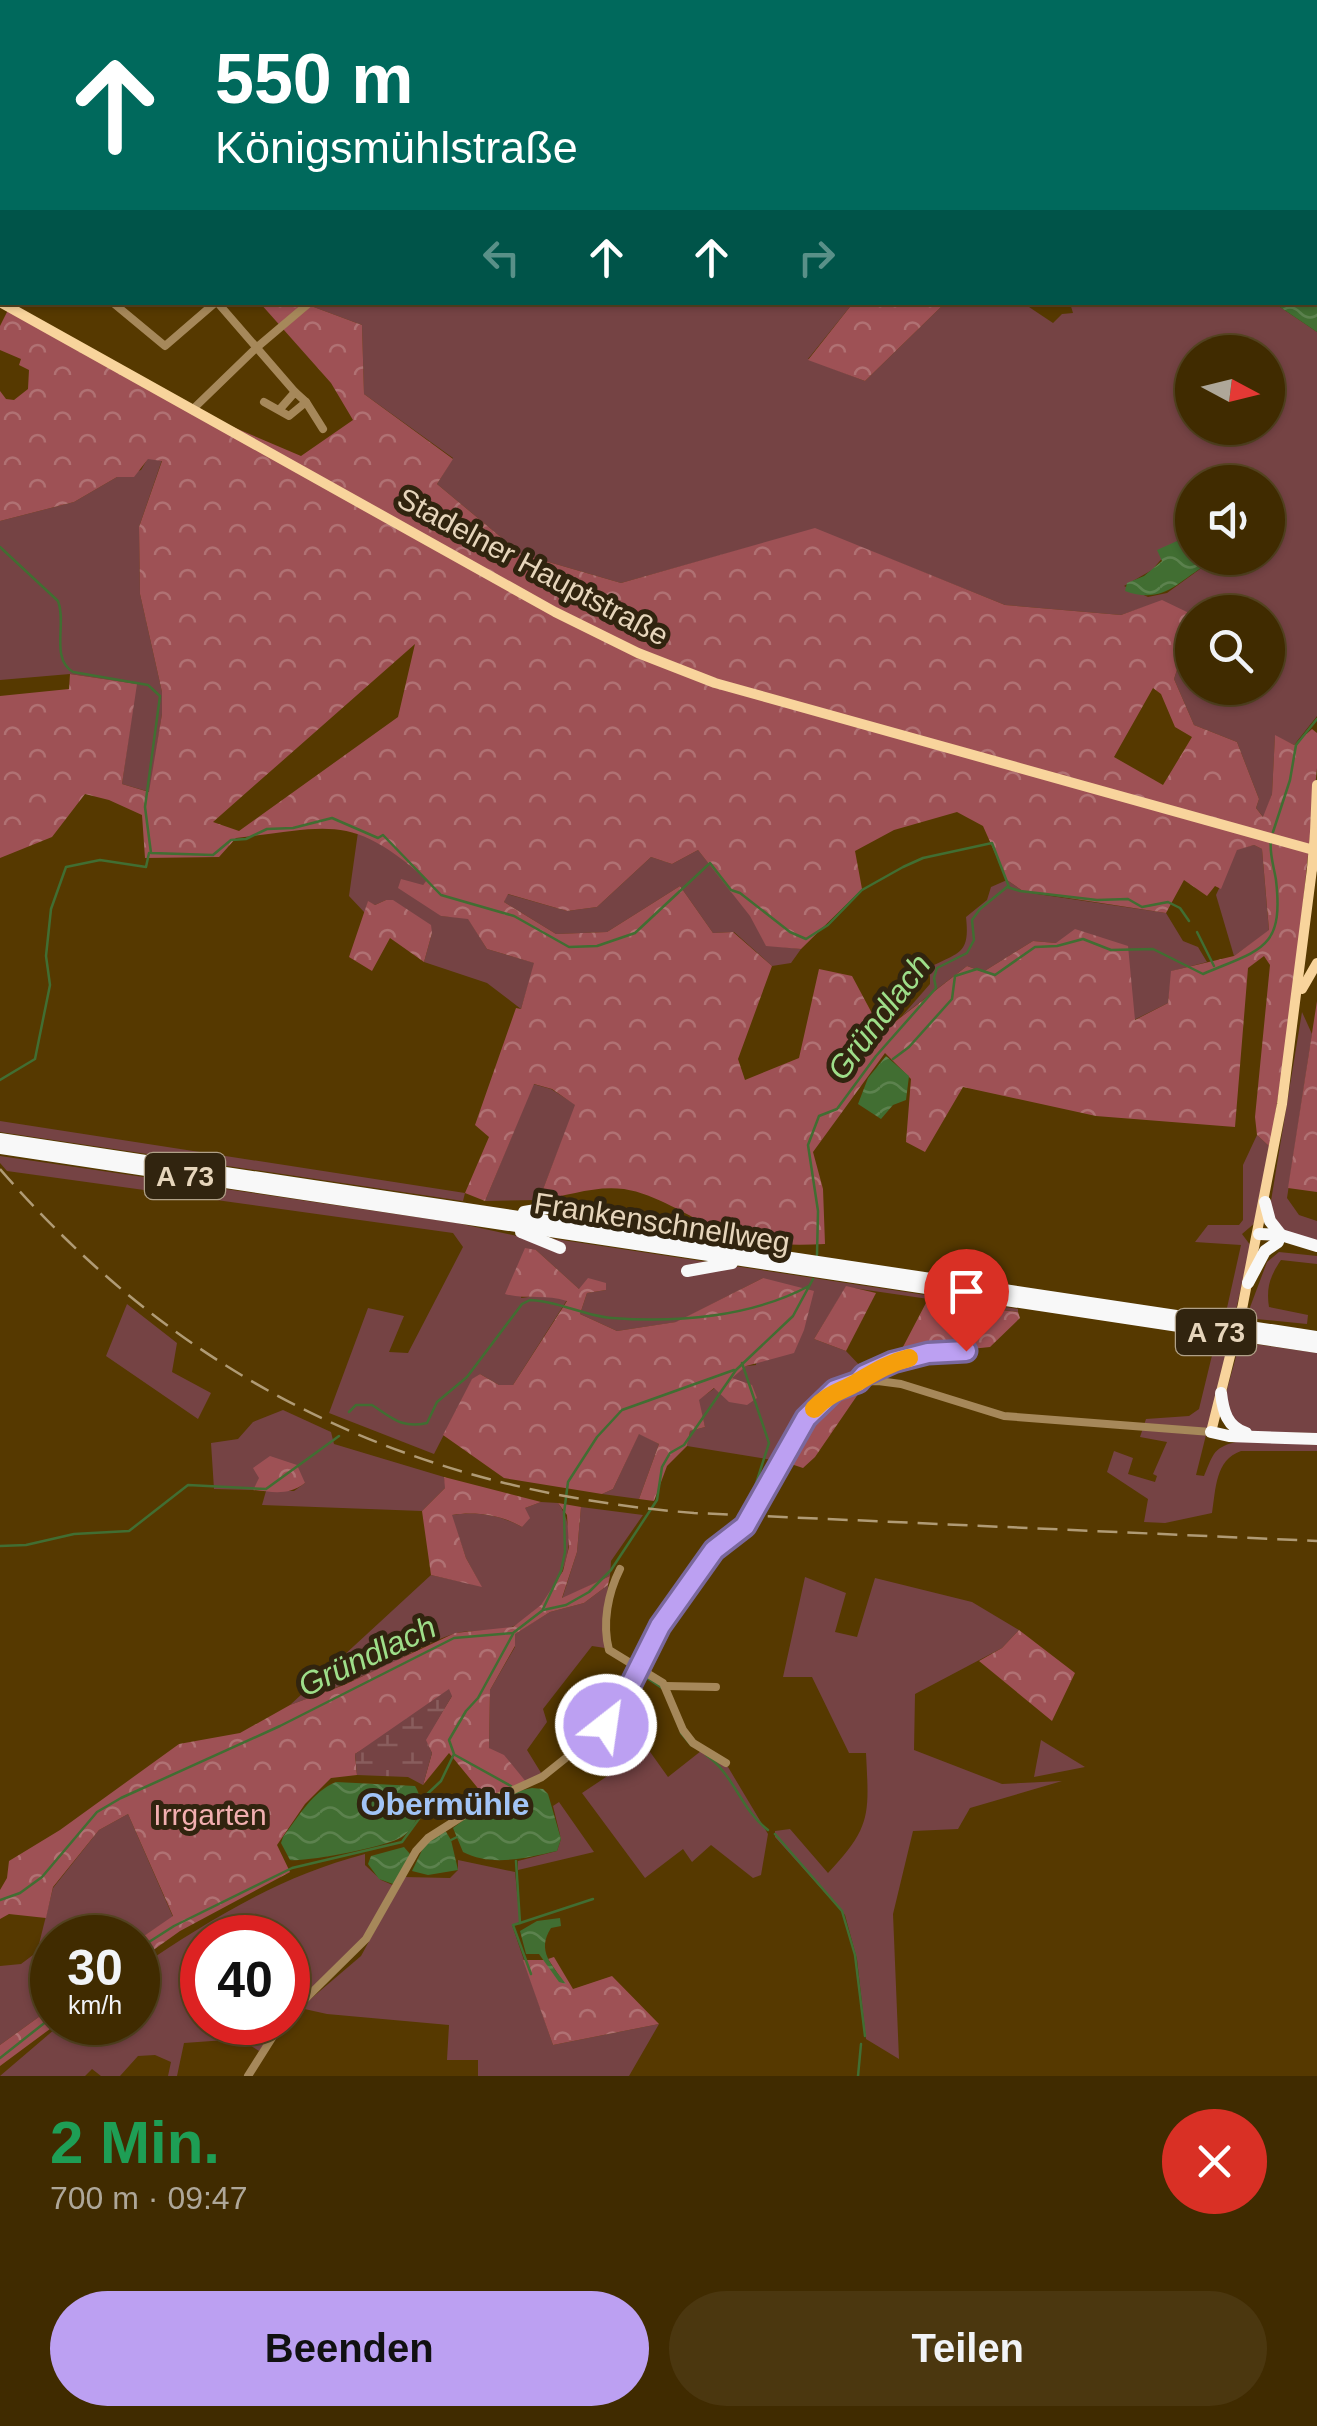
<!DOCTYPE html>
<html lang="de">
<meta charset="utf-8">
<style>
:root{--surface:#402b00;--page:#4b370f;--text:#f1f3f6;--muted:#aea799;--line:#594722;--accent:#bca0f2}
body{margin:0;font-family:Arial,sans-serif;background:var(--page);color:var(--text);height:100vh;display:flex;flex-direction:column;font-size:38px;white-space:nowrap}
*{box-sizing:border-box;margin:0}
p{font-size:32px;color:var(--muted)}
.icon{flex:none;width:55px;height:55px;fill:none;stroke:currentColor;stroke-width:2;stroke-linecap:round;stroke-linejoin:round}
.map{position:relative;height:2076px;overflow:hidden}
.sheet{display:flex;flex-direction:column;background:var(--surface);flex:1}
.sheet>*{flex:none}
.hud{position:absolute;left:0px;top:0px;width:1318px;height:305px;box-shadow:0 2px 8px #0004,0 0 0 2px var(--line);background:#00695c;color:#fff;overflow:hidden}
.needle{width:65px;rotate:97deg}
.fabs{position:absolute;left:1175px;top:335px;display:grid;gap:20px}
.fabs a{display:grid;place-items:center;width:110px;height:110px;border-radius:50%;background:var(--surface);box-shadow:0 2px 8px #0004,0 0 0 2px var(--line);font-size:50px}
.speed{position:absolute;left:30px;top:1915px;display:flex;gap:20px;font-size:50px;font-weight:700;text-align:center}
.speed>*{display:grid;place-content:center;width:130px;height:130px;border-radius:50%;background:var(--surface);box-shadow:0 2px 8px #0004,0 0 0 2px var(--line);line-height:1}
.speed small{font-size:25px;font-weight:400}
.speed .limit{border:15px solid #d22;background:#fff;color:#111}
.pin{position:absolute;display:grid;place-items:center;width:85px;height:85px;color:#fff;margin:-102px -42px;border-radius:50% 50% 50% 0;rotate:-45deg;box-shadow:0 0 10px #0007}
.pin .icon{rotate:45deg}
.me{position:absolute;width:110px;margin:-55px;rotate:30deg;stroke-linejoin:round;filter:drop-shadow(0 0 8px #0008)}
.turn{display:flex;align-items:center;gap:35px;height:210px;padding:0 50px;font-size:45px}
.turn .icon{width:130px;height:130px;stroke-width:2.5}
.turn b{display:block;font-size:70px;line-height:85px}
.lanes{display:flex;align-items:center;height:95px;padding:0 50px;background:#0003;justify-content:center;gap:50px;direction:ltr}
.lanes .off{opacity:.35}
.round{display:grid;place-items:center;flex:none;width:105px;height:105px;border-radius:52px;background:var(--page)}
.head{display:flex;align-items:center;justify-content:space-between;height:170px;padding:0 50px}
h1{font-size:60px;font-weight:800;line-height:75px;color:#1e9e55}
.button{display:flex;gap:20px;margin-top:auto;padding:20px 50px}
.button a{flex:1;height:115px;border-radius:60px;background:var(--accent);color:#111;font-size:40px;font-weight:800;line-height:115px;text-align:center}
.button a+a{background:var(--page);color:var(--text)}
.map>svg:first-child{display:block}
</style>
<div class="map">
<svg width="1317" height="2076" viewBox="0 0 1317 2076">
<defs>
<pattern id="forest-crowns" width="20" height="18" patternUnits="userSpaceOnUse" patternTransform="scale(2.5)"><rect width="20" height="18" fill="#9e5155"/><path d="M2 6a3 3 0 1 1 6 0M12 15a3 3 0 1 1 6 0" fill="none" stroke="#b07173"/></pattern>
<pattern id="wetland-marsh" width="20" height="14" patternUnits="userSpaceOnUse" patternTransform="scale(2.5)"><rect width="20" height="14" fill="#754344"/><path d="M1 5h8M5 5V1M11 12h8M15 12V8" fill="none" stroke="#895d5d"/></pattern>
<pattern id="water-waves" width="16" height="10" patternUnits="userSpaceOnUse" patternTransform="scale(2.5)"><rect width="16" height="10" fill="#416e32"/><path d="M0 5q4-4 8 0t8 0" fill="none" stroke="#5c824e"/></pattern>
</defs>
<rect width="100%" height="100%" fill="#563900"/>
<!-- green -->
<g fill="#754344" fill-rule="evenodd">
<path d="M0 0H321L332 2H2V125Z"/>
<path d="M303 303H853L808 359 865 381 945 303H1023L1053 323 1062 314 1073 313 1070 303H1274L1317 332V716L1294 745 1275 736 1272 794 1264 818 1256 808 1259 799 1237 742 1194 725 1174 679 1189 634 1162 601 1121 615 1005 605 815 529 621 583 521 554 437 484 453 458 364 394 362 325ZM1192 352H1268V428H1192ZM1192 482H1268V558H1239L1240 569 1207 564 1167 593 1148 597 1124 586 1152 570 1177 541 1192 540ZM1192 612H1268V688H1192Z"/>
<path d="M148 458 162 460 139 527 140 594 162 692V714L150 792 122 784 136 684 70 674 0 680V521L74 502 117 477 141 470Z"/>
<path d="M358 832 392 849 428 880 423 885 441 916 468 918 487 949 535 963 521 1009 487 983 424 962 432 933 386 900 375 905 368 902 365 913 349 896Z"/>
<path d="M1254 845 1262 849 1269 931 1234 956 1216 895 1237 849Z"/>
<path d="M698 850 751 916 766 945 801 949 791 963 772 966 734 932 713 933 680 886 607 932 556 934 504 902 507 894 567 911 597 907 651 857 672 864Z"/>
<path d="M1007 880 1023 891 1037 894 1166 913 1183 941 1198 947 1207 962 1172 971 1168 1003 1134 1020 1056 943 1033 941 983 972 967 966 902 1016 930 984V967C960 952 970 954 966 917L987 900 991 887Z"/>
<path d="M1302 1012 1312 1034 1287 1198 1299 1215 1317 1221V1243L1277 1229 1270 1207Z"/>
<path d="M533 1084 551 1089 576 1105 539 1200 485 1201Z"/>
<path d="M0 1121 465 1193 463 1201 0 1132Z"/>
<path d="M1257 1135 1270 1147 1256 1222 1242 1234 1251 1246 1234 1318 1225 1317 1241 1245 1195 1242 1208 1225H1239L1243 1220V1165Z"/>
<path d="M0 1156 457 1223 522 1237H542L1018 1309V1312L846 1287 814 1339 846 1351 864 1370 893 1366 889 1376C820 1397 822 1401 785 1462L687 1446 690 1431 705 1427 698 1400 746 1366 756 1365 763 1278 677 1322 617 1331 580 1314 587 1293 606 1290H580L536 1250 521 1298 543 1295 567 1300 513 1385H499L480 1374 472 1380 434 1454 329 1413 368 1308 404 1316 389 1352 408 1353 463 1247 453 1233 7 1171 0 1163Z"/>
<path d="M1279 1252 1317 1256V1264L1281 1260C1270 1276 1266 1288 1269 1307L1308 1315 1307 1324 1246 1318 1267 1262Z"/>
<path d="M127 1304 177 1343 172 1372 211 1393 198 1419 106 1356Z"/>
<path d="M1240 1342 1317 1353V1433L1252 1432 1229 1418 1226 1393Z"/>
<path d="M1215 1343 1227 1344V1351L1196 1475 1204 1476C1207 1469 1210 1460 1214 1454 1231 1431 1291 1443 1317 1445V1451H1241C1215 1460 1216 1489 1212 1513L1165 1523 1144 1522 1148 1499 1107 1472 1114 1451 1133 1458 1128 1474 1155 1482 1157 1476 1153 1474 1167 1442 1140 1437 1146 1419 1189 1416 1199 1409Z"/>
<path d="M283 1410 331 1432 334 1444 444 1477 446 1487 422 1511 262 1505 266 1491H294L305 1483 260 1478 253 1490 214 1489 211 1443 238 1439 253 1422Z"/>
<path d="M639 1433 659 1444 639 1499 602 1494 613 1489Z"/>
<path d="M541 1502 558 1503C587 1541 554 1608 514 1626 496 1634 471 1628 453 1634 431 1641 410 1654 390 1664 357 1679 324 1693 290 1705L431 1575 481 1586 466 1558 451 1515C475 1511 501 1515 522 1527L525 1508Z"/>
<path d="M581 1507 643 1515 611 1561 610 1576 562 1599 577 1552Z"/>
<path d="M805 1577 846 1593 835 1632 857 1637 875 1578 972 1602 1019 1630 1002 1648 915 1694 914 1750 1002 1784 1062 1781 970 1808 958 1829 913 1831 893 1914 899 2059 866 2039 857 1959 845 1915 775 1837V1831L790 1829 828 1873C872 1827 869 1814 866 1753H849L812 1677H783Z"/>
<path d="M608 1585 605 1648 592 1646 543 1709 547 1722 527 1750 543 1776 527 1783 489 1748 490 1690 515 1647 514 1634 550 1612 584 1603Z"/>
<path d="M1041 1740 1085 1767 1034 1777Z"/>
<path d="M648 1749 668 1777 701 1751 728 1767 768 1834 761 1875 753 1878 711 1845 692 1862 683 1849 645 1878 582 1793Z"/>
<path d="M559 1802 594 1852 518 1870V1861L557 1851 561 1839 553 1806Z"/>
<path d="M128 1814 173 1917 138 1940 52 1938V2002L43 2014 0 2045V1966L21 1964 37 1952 53 1888 99 1830Z"/>
<path d="M365 1854V1865L381 1880 395 1886 359 1946 288 2011V1938H202V2022L279 2023 259 2051 240 2039 184 2043 177 2076H168L171 2062 155 2055 138 2056 120 2076H101L92 2069 85 2076H0L62 2023 138 2022V1968C211 1919 278 1877 365 1854Z"/>
<path d="M458 1860 515 1872 520 1922 512 1925 553 2045 659 2024 629 2076H478V2060H447L449 2025 327 2014 300 2008 361 1956 404 1877 450 1878 458 1870Z"/>
</g>
<!-- forest -->
<g fill="url(#forest-crowns)" fill-rule="evenodd">
<path d="M260 303H303L362 325 364 394 453 459 437 484 521 554 621 583 815 528 1005 605 1121 615 1162 600 1187 612 1189 633 1174 679 1194 725 1237 742 1259 799 1256 808 1263 817 1272 794 1275 735 1294 745 1312 729 1317 733V768L1292 1010 1270 1147 1257 1135 1255 1117 1270 965 1264 956 1248 968 1235 1127 1096 1116 963 1087 925 1152 906 1142 911 1079 885 1053 813 1152 823 1189 825 1244C788 1246 753 1245 718 1230 688 1216 656 1194 624 1189 595 1185 568 1196 539 1200L575 1105 552 1089 534 1084 485 1201 465 1193 489 1137 475 1125 516 1008 521 1009 534 963 487 949 468 919 441 916 398 888 401 879 423 885 427 880C351 813 331 827 236 838L219 857 145 858 142 815 109 800 85 794 52 837 0 858V696L69 689 70 674 137 684 122 784 149 792 162 714V692L140 594 139 527 162 461 148 459 134 477H117L74 502 0 521V391L6 399 14 400 28 389 29 370 19 365 21 359 0 350V326L9 308 191 409 301 456 353 420 331 383ZM415 644 398 717 239 831 213 822ZM1153 688 1161 694 1175 727 1192 737 1163 785 1114 757ZM957 812 983 826 1007 880 1023 891 1166 913 1184 880 1207 896 1215 886 1221 889 1237 850 1254 845 1262 849 1269 930 1234 956 1171 971 1168 1003 1135 1020 1128 946 1075 929 1056 943 1033 941 983 972 967 966 882 1032 852 976 819 969 799 1058 745 1080 738 1059 772 966 733 932 713 933 680 886 607 932 556 934 504 902 508 894 567 911 597 907 651 857 672 864 698 850 750 916 766 946 801 949 862 889 855 851 894 830Z"/>
<path d="M853 303V302L945 303 865 381 808 360Z"/>
<path d="M386 900H393L431 925 432 933 424 962 390 938 372 971 349 957 368 901 375 905Z"/>
<path d="M1317 1001V1192L1288 1188Z"/>
<path d="M600 1208 630 1211 680 1228 678 1237 641 1226 576 1220 573 1212 575 1209Z"/>
<path d="M525 1248 536 1250 579 1289 588 1278 606 1283V1290L587 1293 580 1314 617 1331 676 1322 763 1278 814 1291 804 1330 794 1353 746 1366 732 1378 752 1385 757 1398 747 1405 729 1402 714 1388 699 1400 705 1427 690 1431 687 1446 667 1466 654 1501 639 1499 659 1444 639 1434 613 1489 602 1494 504 1478 443 1435 472 1379 480 1374 499 1385H513L567 1301C546 1294 526 1300 505 1294Z"/>
<path d="M846 1286 876 1293 846 1351 814 1339Z"/>
<path d="M927 1301 1018 1312 1020 1318 990 1347 923 1354 893 1366Z"/>
<path d="M865 1384 815 1457 803 1468 785 1462C809 1422 818 1397 865 1384Z"/>
<path d="M270 1456 297 1465 305 1483C288 1496 273 1492 253 1490L259 1478 253 1468Z"/>
<path d="M444 1477 541 1502 525 1508 530 1518 522 1527C502 1515 475 1511 452 1515L466 1558 482 1587 431 1575 422 1511 445 1488Z"/>
<path d="M558 1503 581 1507 577 1552 562 1598 610 1576 608 1585 584 1603 550 1612 515 1634V1646L490 1690 489 1748 504 1755 527 1783 486 1798 449 1753 423 1785 432 1753 425 1740 452 1696 355 1754 357 1775 331 1778 305 1804 277 1845 290 1872 180 1931 138 1961V1940L173 1916 128 1814 99 1830 53 1887 46 1918 9 1914 0 1919V1890L7 1878 9 1861 60 1830 179 1744 240 1733 290 1705 344 1685 455 1633 513 1627 541 1605 563 1571 569 1547 567 1515Z"/>
<path d="M1019 1630 1075 1673 1052 1721 979 1661 1002 1648Z"/>
<path d="M554 1957 573 1989 612 1976 659 2024 553 2045 523 1960H544L564 1983 548 1959Z"/>
<path d="M52 2002V2022L58 2023 0 2066V2045L43 2014Z"/>
</g>
<!-- wetland -->
<path fill="url(#wetland-marsh)" d="M449 1689 452 1696 426 1740 432 1753 423 1785 408 1777 357 1775 355 1754Z"/>
<!-- water -->
<g fill="url(#water-waves)">
<path d="M1315 287 1317 288V332L1274 303 1315 302Z"/>
<path d="M1192 540V558H1239L1243 566 1240 569 1207 564C1178 582 1162 605 1125 591L1127 583 1144 576 1162 561 1157 550 1177 541Z"/>
<path d="M886 1056 909 1076 906 1100 893 1105 881 1119 858 1104 868 1078Z"/>
<path d="M336 1782 415 1786C426 1802 417 1831 398 1839 382 1847 308 1862 290 1860L281 1843 283 1837C299 1816 312 1792 336 1782Z"/>
<path d="M532 1788 543 1789 548 1794 561 1839 557 1851C526 1858 492 1867 463 1852L453 1828C475 1811 504 1793 532 1788Z"/>
<path d="M445 1830 451 1840 458 1870 428 1875 412 1871 425 1844Z"/>
<path d="M404 1847 410 1854 395 1882 393 1884 379 1879 368 1864 371 1856Z"/>
<path d="M560 1918 561 1926 551 1928C536 1951 552 1965 566 1984L559 1982 539 1954H526L520 1931 537 1921Z"/>
</g>
<g fill="none" stroke-linecap="round" stroke-linejoin="round">
<!-- stream -->
<g stroke="#416e32" stroke-width="2.5">
<path d="M506 0V2"/>
<path d="M257 2V0"/>
<path d="M0 547 58 601C67 623 50 658 73 672L148 685 160 696 145 807 151 853 213 855 231 840 246 839 267 829 293 828 332 818 378 838 383 835 441 895 514 916 569 947 597 946 635 933 710 863 731 890 740 893 790 932 806 939 828 925 862 890 903 867 923 858 992 843 1009 887"/>
<path d="M1273 832 1290 780 1296 745 1317 719"/>
<path d="M1197 932 1214 966"/>
<path d="M893 1059 909 1047 952 999 955 976 977 969 995 975 1035 947 1057 946 1083 939 1111 950 1153 949 1203 974C1261 949 1284 950 1276 880 1274 867 1269 853 1271 840"/>
<path d="M0 1080 35 1059 50 985 46 956 51 909 66 867 100 860 146 867 149 853"/>
<path d="M817 1255 818 1211 808 1145 819 1116 837 1109 876 1056 936 988 934 978 937 968 967 953 974 940 972 920 980 909 1007 887 1020 891 1097 900 1128 899 1142 907 1168 902 1180 908 1189 921"/>
<path d="M742 1363 769 1443 753 1493"/>
<path d="M349 1412 356 1405H372C391 1417 401 1429 427 1423L437 1402 467 1377 522 1304 530 1300C558 1301 585 1316 612 1318 677 1323 751 1317 809 1286"/>
<path d="M0 1546 26 1545 74 1534 129 1531 188 1485 266 1489 339 1436"/>
<path d="M688 1580 713 1544 743 1522"/>
<path d="M543 1609 561 1571 565 1552 564 1513 568 1482 597 1437 622 1410 734 1370"/>
<path d="M645 1643 653 1632"/>
<path d="M636 1658 643 1647"/>
<path d="M644 1676 662 1688"/>
<path d="M681 1733 691 1745"/>
<path d="M455 1755 511 1786"/>
<path d="M706 1755C734 1774 741 1810 768 1830"/>
<path d="M775 1834 842 1911 855 1955 865 2036"/>
<path d="M451 1840 457 1837"/>
<path d="M516 1861 520 1923 513 1925 531 1974"/>
<path d="M0 1900 20 1893 42 1877 97 1812 121 1798 280 1726 454 1638 513 1633 543 1610 566 1605 589 1592 611 1570 657 1500 662 1467 670 1453 684 1445 736 1370 793 1316 813 1279"/>
<path d="M520 1923 593 1899"/>
<path d="M138 1949 174 1926 292 1868 402 1842 421 1816 423 1798 441 1781 454 1754 449 1740 466 1711 478 1698 513 1634"/>
<path d="M0 2058 52 2017"/>
<path d="M858 2076 861 2044"/>
</g>
<!-- minor -->
<g stroke="#a6885a" stroke-width="8">
<path d="M0 143H2"/>
<path d="M0 245 2 246"/>
<path d="M112 302 165 346 216 302"/>
<path d="M217 302 295 392"/>
<path d="M264 402 289 416 306 402 295 392 280 409"/>
<path d="M306 402 323 429"/>
<path d="M192 410 255 349 308 304"/>
<path d="M858 1382C878 1356 936 1353 965 1351"/>
<path d="M620 1569C608 1593 602 1623 609 1650L663 1683 683 1730 693 1743 726 1763"/>
<path d="M666 1686 716 1687"/>
<path d="M288 2016 366 1939 416 1851 428 1838 480 1805 542 1777 607 1725 615 1715 660 1626 714 1550 745 1526 806 1418 835 1390 858 1382 878 1381 901 1384 1004 1416 1211 1432"/>
<path d="M248 2076 282 2022"/>
</g>
<!-- major -->
<g stroke="#f8d49c" stroke-width="10">
<path d="M69 2 70 0"/>
<path d="M0 106 2 103"/>
<path d="M0 302 555 612 638 653 715 683 1317 851"/>
<path d="M1315 832 1317 785"/>
<path d="M1302 989 1317 963"/>
<path d="M1242 1309 1282 1104 1312 869"/>
<path d="M1211 1432 1231 1352"/>
</g>
<!-- highway -->
<g stroke="#f8f8f8" stroke-width="12">
<path d="M0 1139 1317 1337"/>
<path d="M0 1148 1317 1347"/>
<path d="M1265 1202 1270 1221 1281 1235"/>
<path d="M524 1212 566 1205"/>
<path d="M692 1229 730 1243"/>
<path d="M521 1232 560 1248"/>
<path d="M1259 1234 1281 1235 1317 1246"/>
<path d="M687 1271 732 1263"/>
<path d="M1248 1283 1265 1251 1278 1242"/>
<path d="M1221 1393C1223 1411 1227 1427 1246 1433"/>
<path d="M1211 1432 1229 1436 1317 1439"/>
</g>
<!-- rail -->
<path stroke="#b09b75" stroke-width="2.5" stroke-dasharray="20 10" stroke-linecap="butt" d="M0 1169C185 1383 413 1491 694 1513L1317 1541"/>
<!-- major-bridge -->
<g stroke="#f8d49c" stroke-width="10">
<path d="M1312 869 1315 832"/>
<path d="M1231 1352 1242 1309"/>
</g>
</g>
<g fill="none" stroke-linecap="round" stroke-linejoin="round">
<defs>
<path id="route" d="M606 1725 615 1716 660 1626 714 1550 745 1526 806 1418 835 1390 858 1382 864 1375 893 1362 928 1353 966 1351"/>
</defs>
<!-- route casing -->
<use href="#route" stroke="#7a689d" stroke-width="25"/>
<!-- route -->
<use href="#route" stroke="#bca0f2" stroke-width="18"/>
<!-- slow -->
<path stroke="#f59e0b" stroke-width="18" d="M814 1409C828 1394 840 1392 856 1383 873 1373 888 1363 909 1358"/>
</g>
<g text-anchor="middle" stroke-width="10" stroke-linejoin="round" paint-order="stroke">
<!-- shield labels -->
<g fill="#31240f" stroke="#b0a087" stroke-width="2.5">
<rect x="145" y="1153" width="80" height="46" rx="8"/>
<rect x="1176" y="1309" width="80" height="46" rx="8"/>
</g>
<g font-size="28" font-weight="bold" fill="#e6d5bb">
<text x="185" y="1186">A 73</text>
<text x="1216" y="1342">A 73</text>
</g>
<!-- street labels -->
<g font-size="30" fill="#e6d5bb" stroke="#31240f">
<text transform="translate(533 567) rotate(28)" y="10">Stadelner Hauptstraße</text>
<text transform="translate(662 1223) rotate(9)" y="10">Frankenschnellweg</text>
</g>
<!-- park labels -->
<g font-size="30" fill="#f2afb0" stroke="#31240f">
<text x="210" y="1825">Irrgarten</text>
</g>
<!-- water labels -->
<g font-size="32" font-style="italic" fill="#9ede89" stroke="#31240f">
<text transform="translate(879 1017) rotate(-53)" y="11">Gründlach</text>
<text transform="translate(367 1656) rotate(-25)" y="11">Gründlach</text>
</g>
<!-- neighbourhood labels -->
<g font-size="32" font-weight="bold" fill="#a2c4f6" stroke="#31240f">
<text x="445" y="1815">Obermühle</text>
</g>
</g>
</svg>
<div class="fabs">
<a><svg class="needle" viewBox="-14 -14 28 28"><path d="M0-13l5 13h-10z" fill="#e53935"/><path d="M0 13l5-13h-10z" fill="#aea799"/></svg></a>
<a><svg class="icon" aria-label="sound" viewBox="0 0 24 24"><path d="M4 9h4l5-4v14l-5-4H4zM17 9q2 3 0 6"/></svg></a>
<a><svg class="icon" aria-label="search" viewBox="0 0 24 24"><circle cx="10" cy="10" r="6"/><path d="M15 15l6 6"/></svg></a>
</div>
<div class="speed"><div>30<small>km/h</small></div><div class="limit">40</div></div>
<div class="pin" style="left:966px;top:1351px;background:#d93025"><svg class="icon" aria-label="arrive" viewBox="0 0 24 24"><path d="M6 21V4h12l-3 4 3 4H6"/></svg></div>
<svg class="me" style="left:606px;top:1725px" viewBox="-20 -20 40 40"><circle r="17" fill="#bca0f2" stroke="#fff" stroke-width="3"/><path d="M0-11L8 9 0 5-8 9z" fill="#fff"/></svg>
<div class="hud">
<div class="turn"><svg class="icon" aria-label="ahead" viewBox="0 0 24 24"><path d="M12 20V5M6 11l6-6 6 6"/></svg><div><b>550 m</b>Königsmühlstraße</div></div>
<div class="lanes"><svg class="icon off" aria-label="left" viewBox="0 0 24 24"><path d="M17 20v-9H6M10 6l-5 5 5 5"/></svg><svg class="icon" aria-label="ahead" viewBox="0 0 24 24"><path d="M12 20V5M6 11l6-6 6 6"/></svg><svg class="icon" aria-label="ahead" viewBox="0 0 24 24"><path d="M12 20V5M6 11l6-6 6 6"/></svg><svg class="icon off" aria-label="right" viewBox="0 0 24 24"><path d="M7 20v-9h11M14 6l5 5-5 5"/></svg></div>
</div>
</div>
<section class="sheet">
<div class="head"><div><h1>2 Min.</h1><p>700 m · 09:47</p></div><a class="round" style="background:#d93025;color:#fff"><svg class="icon" aria-label="close" viewBox="0 0 24 24"><path d="M6 6l12 12M18 6L6 18"/></svg></a></div>
<div class="button"><a>Beenden</a><a>Teilen</a></div>
</section>
